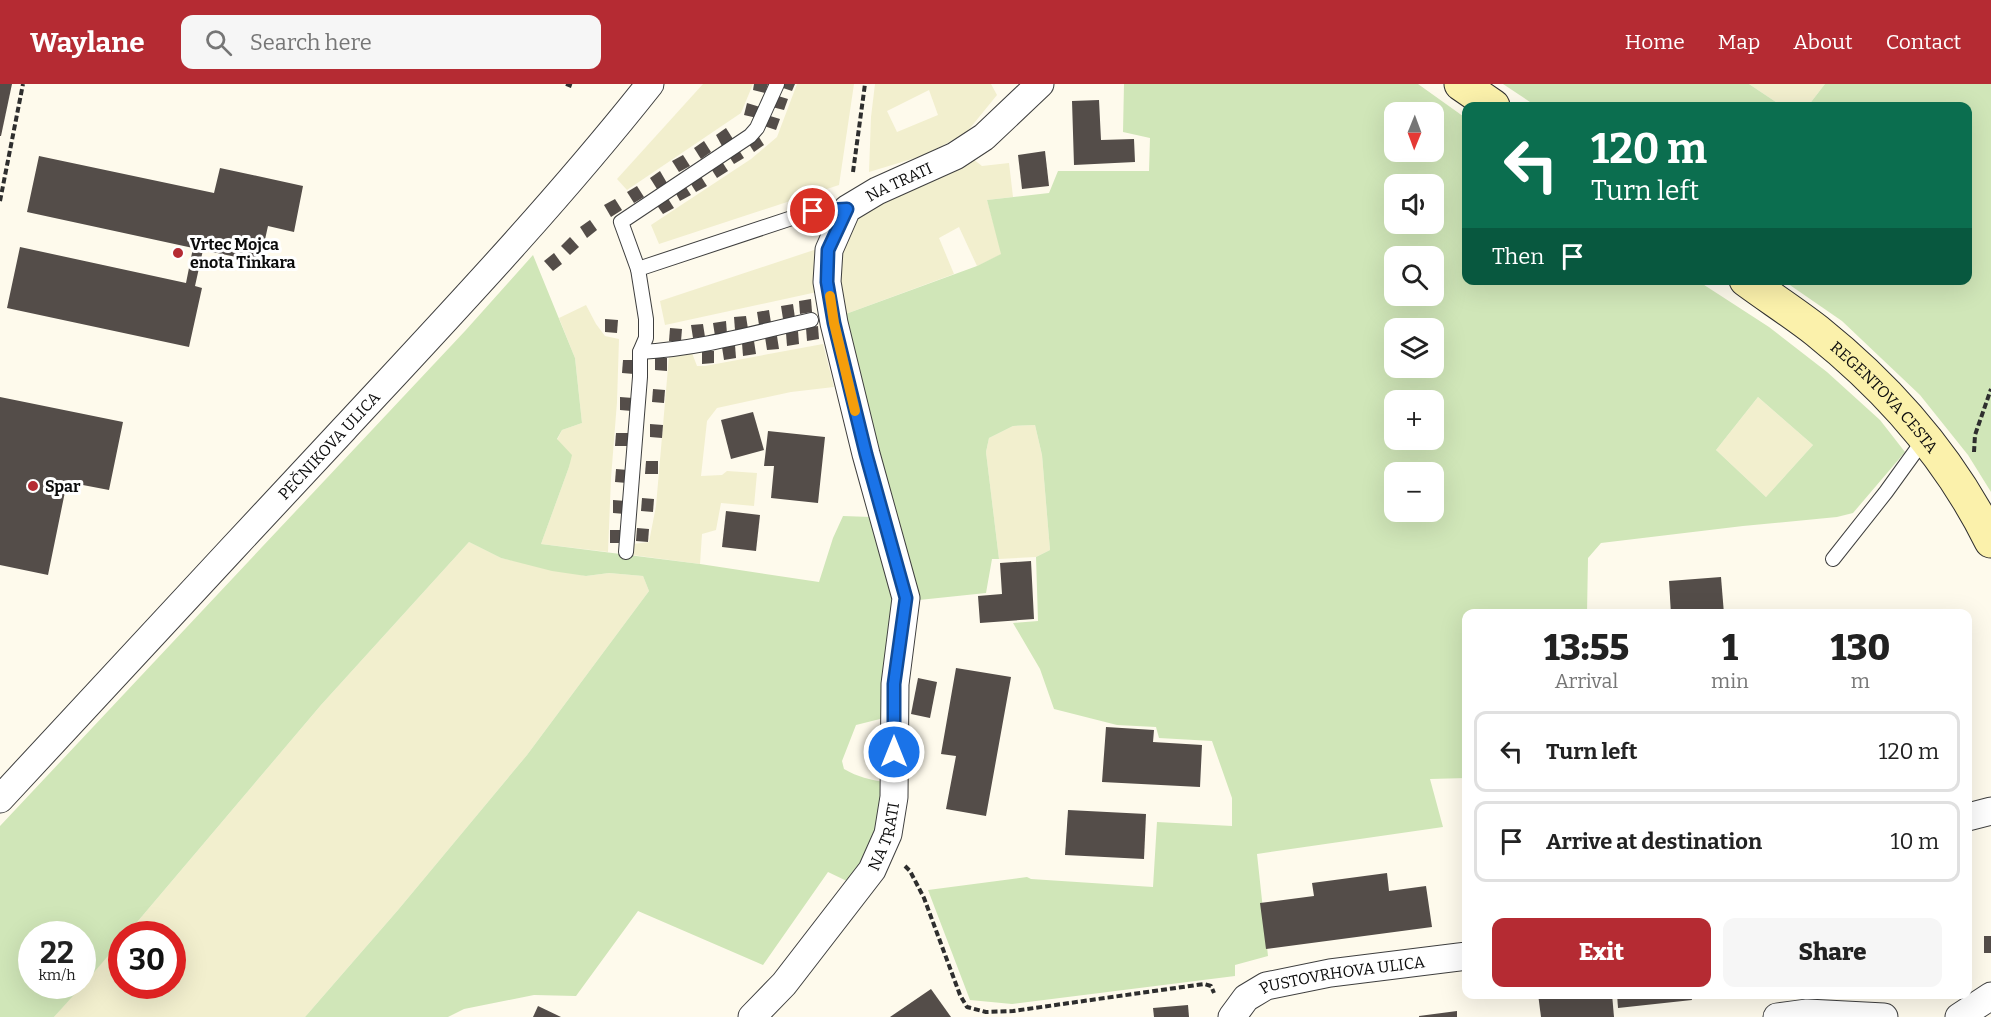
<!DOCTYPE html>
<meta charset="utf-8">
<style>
:root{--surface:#fff;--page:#f6f6f6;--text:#222;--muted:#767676;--line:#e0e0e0;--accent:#b52b33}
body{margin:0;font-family:Bitter,serif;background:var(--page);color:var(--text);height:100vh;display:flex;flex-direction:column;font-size:22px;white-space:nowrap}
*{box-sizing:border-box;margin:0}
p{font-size:20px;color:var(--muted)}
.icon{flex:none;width:33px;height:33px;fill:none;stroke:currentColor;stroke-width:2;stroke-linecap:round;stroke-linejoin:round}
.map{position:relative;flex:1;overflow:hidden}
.side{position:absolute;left:1462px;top:525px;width:510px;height:390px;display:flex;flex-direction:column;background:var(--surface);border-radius:12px;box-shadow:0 6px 24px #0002}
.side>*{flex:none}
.hud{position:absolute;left:1462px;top:18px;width:510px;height:183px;border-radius:12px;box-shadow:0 6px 24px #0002;background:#0b6e4f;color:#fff;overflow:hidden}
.needle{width:39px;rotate:181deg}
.tools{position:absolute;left:1384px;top:18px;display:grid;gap:12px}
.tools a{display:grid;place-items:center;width:60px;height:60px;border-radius:12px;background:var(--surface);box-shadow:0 6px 24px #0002;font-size:30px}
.speed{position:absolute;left:18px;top:837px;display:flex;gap:12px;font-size:30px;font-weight:700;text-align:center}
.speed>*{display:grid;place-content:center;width:78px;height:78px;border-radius:50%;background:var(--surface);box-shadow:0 6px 24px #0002;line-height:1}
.speed small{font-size:15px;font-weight:400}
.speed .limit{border:9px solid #d22;background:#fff;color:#111}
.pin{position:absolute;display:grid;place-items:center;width:51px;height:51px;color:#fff;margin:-26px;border:3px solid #fff;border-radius:50%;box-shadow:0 2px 6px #0007}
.me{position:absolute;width:66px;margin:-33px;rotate:0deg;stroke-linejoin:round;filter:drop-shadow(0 0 4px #0008)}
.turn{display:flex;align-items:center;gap:21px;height:126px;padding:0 30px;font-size:27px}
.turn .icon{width:78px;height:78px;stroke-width:2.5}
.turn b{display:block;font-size:42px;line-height:51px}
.then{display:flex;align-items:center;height:57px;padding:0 30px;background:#0003;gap:12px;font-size:22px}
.eta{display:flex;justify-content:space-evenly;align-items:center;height:102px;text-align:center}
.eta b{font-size:36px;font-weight:800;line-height:42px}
.button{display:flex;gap:12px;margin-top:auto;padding:12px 30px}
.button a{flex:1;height:69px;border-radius:12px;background:var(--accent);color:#fff;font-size:24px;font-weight:800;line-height:69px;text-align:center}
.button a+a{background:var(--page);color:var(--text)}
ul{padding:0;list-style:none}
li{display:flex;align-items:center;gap:18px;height:81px;margin:0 12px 9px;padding:0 18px;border:3px solid var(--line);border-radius:12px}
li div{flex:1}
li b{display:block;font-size:22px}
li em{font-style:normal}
header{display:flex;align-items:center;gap:36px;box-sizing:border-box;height:84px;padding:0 30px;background:var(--accent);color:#fff}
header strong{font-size:28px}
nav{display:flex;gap:33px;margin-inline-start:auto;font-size:21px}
.search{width:420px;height:54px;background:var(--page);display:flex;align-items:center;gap:15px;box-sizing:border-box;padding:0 21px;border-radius:12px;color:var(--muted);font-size:22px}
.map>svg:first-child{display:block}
</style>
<header>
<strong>Waylane</strong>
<div class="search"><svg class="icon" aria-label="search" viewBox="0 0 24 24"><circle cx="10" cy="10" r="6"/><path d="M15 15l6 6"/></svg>Search here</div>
<nav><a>Home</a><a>Map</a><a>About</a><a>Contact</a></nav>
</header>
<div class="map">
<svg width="1991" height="933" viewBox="0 0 1991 933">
<rect width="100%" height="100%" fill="#fefaec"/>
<!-- farmland -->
<g fill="#f2efce" fill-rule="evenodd">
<path d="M703 0H753L741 29 627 106 617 95Z"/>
<path d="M797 0H854L839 101 659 160 651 141 751 75 777 53Z"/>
<path d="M875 0H991L997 11 966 49 925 71 869 88 871 33ZM929 6 938 31 897 48 887 27Z"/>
<path d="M1749 0H1825L1808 22H1782Z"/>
<path d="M973 75 982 82 1009 79 1013 113 987 116 1002 170 977 182 959 143 939 154 954 190 843 231 837 197 842 161 849 141 864 123Z"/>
<path d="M820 164 817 208 665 241 660 217Z"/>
<path d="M586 221 596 240 605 252 619 255 617 318 611 394 608 468 541 460 569 383 571 371 557 356 562 346 582 339 575 274 559 234Z"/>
<path d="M823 260 834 303 791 308 717 324 707 337 701 392 722 391 727 387 757 389 754 422 721 419 716 446 702 450 700 480 632 471 633 460 649 458 656 422 669 272 692 269 697 282H705Z"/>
<path d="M1758 313 1813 361 1766 413 1716 366Z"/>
<path d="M1035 341 1042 371 1050 466 1036 473 999 475 986 368 989 354 1013 342Z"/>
<path d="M469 458 501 474 586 492 609 489 643 492 649 507 527 671 398 826 305 933H54L121 857 122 902H172V850H127L321 621Z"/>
</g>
<!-- green -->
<g fill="#d0e6b8" fill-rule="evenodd">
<path d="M1124 0H1418L1467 35V196L1698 197 1769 243 1827 288 1880 336 1905 368 1853 429 1837 433 1743 442 1601 459 1588 474 1587 529 1467 530V694L1430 695 1443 743 1257 770 1268 872 1235 881V892L1012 920 970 916 928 806 1027 793 1031 795 1153 803 1157 738 1232 742V714L1212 657 1159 654 1156 643 1117 641 1054 625 1040 585 1013 539 1038 537 1036 473 1050 466 1042 371 1035 341 1013 342 989 354 986 368 999 475H992L986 509 919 516 861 314 843 231 977 182 1001 170 987 116 1049 109 1058 87H1149L1150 54 1123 48ZM1395 28H1434V68H1395ZM1395 100H1434V140H1395ZM1395 172H1434V212H1395ZM1395 244H1434V284H1395ZM1758 313 1813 361 1766 413 1716 366ZM1395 316H1434V356H1395ZM1395 388H1434V428H1395Z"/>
<path d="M1503 0H1749L1782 22H1536Z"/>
<path d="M1825 0H1991V408L1968 371 1920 311 1842 237 1784 197 1968 196V22H1808Z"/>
<path d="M533 171 575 274 582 339 562 346 557 355 572 371 569 383 541 460 700 480 819 498 833 454 843 432 871 433 895 497 884 634 856 641 842 677 844 685C858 693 870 696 885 698L875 756 851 799 828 788 763 881 638 827 576 912 534 911 464 925 448 933H305L398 826 527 671 649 507 643 492 609 489 586 492 552 487 501 474 469 458 321 621 127 850H122L121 857 83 901 82 850H32V902H82L54 933H0V742L465 247Z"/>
</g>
<!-- building -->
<g fill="#544d49">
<path d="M0 0H12L1 52H0Z"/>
<path d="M754 0H768L765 9 753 6Z"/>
<path d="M781 0H795L792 7 780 3Z"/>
<path d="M775 11 788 15 784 26 772 23Z"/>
<path d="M1099 16 1101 56 1134 55 1135 78 1074 81 1072 17Z"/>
<path d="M747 19 760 23 757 34 744 31Z"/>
<path d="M767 31 780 35 776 46 764 42Z"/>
<path d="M726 44 733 55 722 62 716 51Z"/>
<path d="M757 50 764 61 754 68 747 57Z"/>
<path d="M704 57 711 68 701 75 694 64Z"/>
<path d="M737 63 744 74 734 80 727 69Z"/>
<path d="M1045 67 1049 102 1022 105 1018 71Z"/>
<path d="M683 71 690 82 679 88 672 77Z"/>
<path d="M39 72 214 109 220 84 303 102 294 148 268 142 260 178 203 166 195 202 202 204 189 263 7 224 20 163 186 199 193 164 27 128Z"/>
<path d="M721 76 728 87 717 94 710 83Z"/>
<path d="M660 87 667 99 657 105 650 94Z"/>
<path d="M700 91 707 102 696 108 689 97Z"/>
<path d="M684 100 691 111 680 117 674 106Z"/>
<path d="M637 102 644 113 634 119 627 108Z"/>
<path d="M667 113 674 124 663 130 656 120Z"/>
<path d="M615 115 622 126 611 133 604 121Z"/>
<path d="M590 136 597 146 587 154 580 143Z"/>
<path d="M570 153 579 163 570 171 561 162Z"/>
<path d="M554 169 562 180 553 187 544 177Z"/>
<path d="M811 215 812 228 800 230 799 217Z"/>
<path d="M793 220 795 234 783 235 781 222Z"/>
<path d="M769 226 771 239 759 241 757 228Z"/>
<path d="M746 232 748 245 735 246 734 233Z"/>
<path d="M605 235 618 236 617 249 605 248Z"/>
<path d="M726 237 727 250 715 252 713 239Z"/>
<path d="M703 240 705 253 693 254 691 241Z"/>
<path d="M818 242 819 255 807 257 806 244Z"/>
<path d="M670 244 682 245 681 257H669Z"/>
<path d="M798 247 799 260 787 262 786 249Z"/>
<path d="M777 252 779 265 767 266 765 253Z"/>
<path d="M754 257 756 270 743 272 742 259Z"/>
<path d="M735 261 736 274 724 276 722 263Z"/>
<path d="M702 267H714V279L702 280Z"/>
<path d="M655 273 667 274V287L655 286Z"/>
<path d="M623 276H635L634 290 622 289Z"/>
<path d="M653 305 665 306 664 319 652 318Z"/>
<path d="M0 313 123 338 109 406 67 398 48 491 0 481Z"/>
<path d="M620 313 633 314 632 327 620 326Z"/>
<path d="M753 328 764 366 731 375 721 336Z"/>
<path d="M650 340 663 341 662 354 650 353Z"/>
<path d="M768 347 825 353 818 419 771 414 774 382H764Z"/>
<path d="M616 349H628V362H615Z"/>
<path d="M646 377H658V390H645Z"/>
<path d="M616 385 628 386 627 399 615 398Z"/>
<path d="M642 414 654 415 653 428 641 427Z"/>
<path d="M613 416 626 417 625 430 613 429Z"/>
<path d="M726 427 760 431 756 467 722 463Z"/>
<path d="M637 444 649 445 648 458 636 457Z"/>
<path d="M610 446H623L622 459H610Z"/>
<path d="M1031 477 1034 535 980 539 978 512 1002 510 1000 479Z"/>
<path d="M1721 493 1724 530H1671L1669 497Z"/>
<path d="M956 584 1011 593 986 732 946 725 956 672 941 670Z"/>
<path d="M918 594 937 598 930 634 911 630Z"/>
<path d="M1106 643 1154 646 1153 658 1202 661 1200 703 1102 698Z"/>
<path d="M1068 726 1146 730 1144 775 1065 771Z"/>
<path d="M1387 789 1389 807 1426 802 1432 843 1266 865 1260 819 1314 812 1312 799Z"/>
<rect x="1984" y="852" width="7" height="17"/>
<path d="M931 905 951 933H890Z"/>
<path d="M1538 910H1612L1614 933H1541Z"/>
<path d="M1617 910H1691L1692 916 1618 924Z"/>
<path d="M1188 921 1189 933H1154L1153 924Z"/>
<path d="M538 922 561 933H533Z"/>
<path d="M1457 927V933H1419V932Z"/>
</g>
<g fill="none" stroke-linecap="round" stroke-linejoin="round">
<defs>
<g id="lane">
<path d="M638 185 621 138 750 52 757 44 777 0"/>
<path d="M640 268C698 265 754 249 811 236"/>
<path d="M626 468 640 293V268L646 254V235L638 185 813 127 847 125"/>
<path d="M1833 475 1886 408 1925 354"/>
</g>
<g id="street">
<path id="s1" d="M0 715C115 591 229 468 344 345 448 233 555 120 650 0"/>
<path d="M1968 733 1991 727"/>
<path id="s2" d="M752 933 784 900 872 786 888 750 894 713 895 600 906 514 866 370 834 239 827 198 829 166 847 125 877 107 955 72 984 53 1040 0"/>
<path id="s3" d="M1232 933 1246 914 1266 902 1330 889 1467 872"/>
<path d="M1777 933 1807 929 1884 933"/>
<path d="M1959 933 1991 912"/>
</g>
<g id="secondary">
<path d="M1461 0 1493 22"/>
<path id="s4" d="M1746 196C1769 213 1794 229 1817 247 1888 304 1950 374 1991 457"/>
</g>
</defs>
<!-- lane casing -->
<use href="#lane" stroke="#3f3f3f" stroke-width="16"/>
<!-- street casing -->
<use href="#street" stroke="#3f3f3f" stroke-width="29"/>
<!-- secondary casing -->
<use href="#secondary" stroke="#2e2e2e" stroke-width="35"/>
<!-- path -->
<g stroke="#2e2e2e" stroke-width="4" stroke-dasharray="6 3" stroke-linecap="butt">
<path d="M566 0 574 3"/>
<path d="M853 88 865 0"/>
<path d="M0 117 23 0"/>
<path d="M1974 368 1975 351 1991 305"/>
<path d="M905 782 910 787 924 814 960 911 967 923 986 928 1013 927 1204 900 1211 902 1214 909"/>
</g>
<!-- lane -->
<use href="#lane" stroke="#fff" stroke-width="14"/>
<!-- street -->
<use href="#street" stroke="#fff" stroke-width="27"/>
<!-- secondary -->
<use href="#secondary" stroke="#fbf1ab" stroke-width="33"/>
</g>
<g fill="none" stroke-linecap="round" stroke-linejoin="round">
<defs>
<path id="route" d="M813 127 847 125 828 166 827 198 834 239 866 370 906 514 894 600V668"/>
</defs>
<!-- route casing -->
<use href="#route" stroke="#114b97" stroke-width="15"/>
<!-- route -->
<use href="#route" stroke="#1a73e8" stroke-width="10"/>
<!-- slow -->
<path stroke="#f59e0b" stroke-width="10" d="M830 212 834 239 855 327"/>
</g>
<!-- markers -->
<g fill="#b52b33" stroke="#fff" stroke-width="2">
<circle cx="178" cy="169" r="6"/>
<circle cx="33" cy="402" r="6"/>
</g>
<g text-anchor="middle" stroke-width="6" stroke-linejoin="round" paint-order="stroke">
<!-- street labels -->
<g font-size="16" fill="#0c0c0c" stroke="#fff">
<text dy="6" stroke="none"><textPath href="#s2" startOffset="928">NA TRATI</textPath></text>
<text dy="6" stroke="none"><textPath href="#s4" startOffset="182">REGENTOVA CESTA</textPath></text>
<text dy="6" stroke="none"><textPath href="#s1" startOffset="483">PEČNIKOVA ULICA</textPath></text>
<text dy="6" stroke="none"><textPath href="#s2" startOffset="226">NA TRATI</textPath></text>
<text dy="6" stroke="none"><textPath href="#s3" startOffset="124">PUSTOVRHOVA ULICA</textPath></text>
</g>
<!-- poi labels -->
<g font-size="16" font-weight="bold" fill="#0c0c0c" stroke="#fff" text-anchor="start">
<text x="190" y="166">Vrtec Mojca<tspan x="190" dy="18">enota Tinkara</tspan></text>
<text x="45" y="408">Spar</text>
</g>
</g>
</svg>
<div class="tools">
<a><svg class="needle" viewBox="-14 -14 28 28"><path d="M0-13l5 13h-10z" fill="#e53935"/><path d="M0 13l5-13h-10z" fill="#767676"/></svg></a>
<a><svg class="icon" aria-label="sound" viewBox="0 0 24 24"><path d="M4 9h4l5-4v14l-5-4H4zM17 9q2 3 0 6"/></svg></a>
<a><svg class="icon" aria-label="search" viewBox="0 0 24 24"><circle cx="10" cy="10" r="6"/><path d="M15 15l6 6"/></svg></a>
<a><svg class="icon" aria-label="layers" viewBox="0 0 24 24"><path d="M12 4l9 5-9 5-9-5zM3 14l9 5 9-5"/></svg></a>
<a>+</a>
<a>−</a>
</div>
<div class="speed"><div>22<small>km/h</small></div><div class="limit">30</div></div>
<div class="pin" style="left:813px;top:127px;background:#d93025"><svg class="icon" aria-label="arrive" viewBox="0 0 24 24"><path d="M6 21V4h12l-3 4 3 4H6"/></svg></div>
<svg class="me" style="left:894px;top:668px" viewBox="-20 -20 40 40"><circle r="17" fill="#1a73e8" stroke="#fff" stroke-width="3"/><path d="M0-11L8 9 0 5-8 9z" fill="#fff"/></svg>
<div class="hud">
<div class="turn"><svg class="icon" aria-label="left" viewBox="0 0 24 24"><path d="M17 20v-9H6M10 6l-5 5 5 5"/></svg><div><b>120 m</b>Turn left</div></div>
<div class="then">Then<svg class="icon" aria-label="arrive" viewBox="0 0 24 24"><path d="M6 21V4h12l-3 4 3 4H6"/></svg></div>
</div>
<section class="side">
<div class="eta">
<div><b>13:55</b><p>Arrival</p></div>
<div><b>1</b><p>min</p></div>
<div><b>130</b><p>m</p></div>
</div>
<ul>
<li><svg class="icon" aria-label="left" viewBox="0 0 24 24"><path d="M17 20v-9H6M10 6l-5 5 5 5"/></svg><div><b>Turn left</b></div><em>120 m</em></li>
<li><svg class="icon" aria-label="arrive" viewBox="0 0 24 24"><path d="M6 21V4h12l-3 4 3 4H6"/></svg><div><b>Arrive at destination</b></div><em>10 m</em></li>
</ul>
<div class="button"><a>Exit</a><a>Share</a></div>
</section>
</div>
